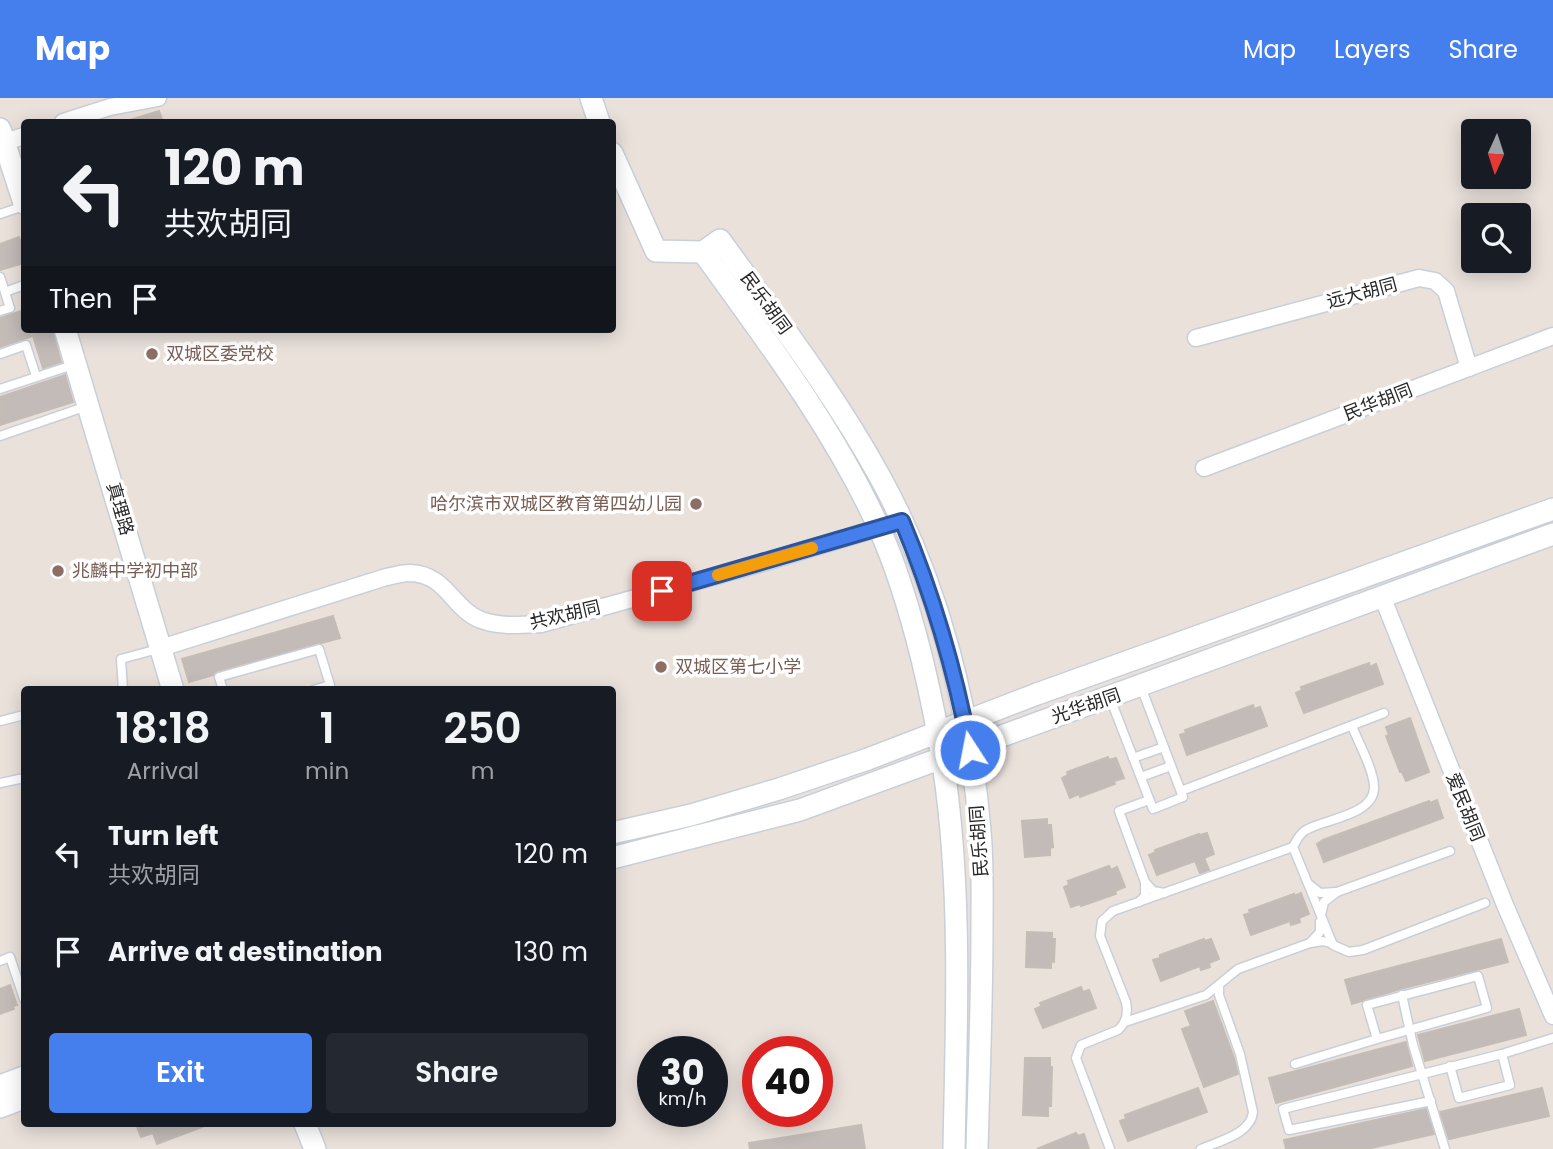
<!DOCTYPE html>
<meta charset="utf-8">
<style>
:root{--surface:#171b24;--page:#242831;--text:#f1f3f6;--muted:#9ea1a6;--accent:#457fed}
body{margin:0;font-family:Poppins,"Noto Sans SC",sans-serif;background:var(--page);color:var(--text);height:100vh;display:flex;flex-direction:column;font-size:26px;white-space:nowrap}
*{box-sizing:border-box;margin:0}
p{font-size:23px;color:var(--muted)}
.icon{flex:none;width:38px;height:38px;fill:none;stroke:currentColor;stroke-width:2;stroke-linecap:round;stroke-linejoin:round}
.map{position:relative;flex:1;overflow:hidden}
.sheet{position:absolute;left:21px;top:588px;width:595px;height:441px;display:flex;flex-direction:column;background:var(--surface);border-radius:7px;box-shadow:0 4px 18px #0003}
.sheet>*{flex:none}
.guide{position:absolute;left:21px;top:21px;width:595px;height:214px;border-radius:7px;box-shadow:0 4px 18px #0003;background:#171b24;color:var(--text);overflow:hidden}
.needle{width:46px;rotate:183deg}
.buttons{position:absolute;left:1461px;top:21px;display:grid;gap:14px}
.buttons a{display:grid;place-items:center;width:70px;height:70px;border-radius:7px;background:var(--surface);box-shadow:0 4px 18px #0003;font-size:35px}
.speed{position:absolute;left:637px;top:938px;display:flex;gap:14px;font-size:35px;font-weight:700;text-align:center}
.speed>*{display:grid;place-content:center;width:91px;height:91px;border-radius:50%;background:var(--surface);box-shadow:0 4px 18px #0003;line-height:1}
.speed small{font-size:18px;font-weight:400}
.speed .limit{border:10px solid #d22;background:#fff;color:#111}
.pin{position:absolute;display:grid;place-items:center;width:60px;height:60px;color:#fff;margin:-30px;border-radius:14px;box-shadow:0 4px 10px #0006}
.me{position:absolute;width:77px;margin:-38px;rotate:349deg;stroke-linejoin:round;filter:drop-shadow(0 0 5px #0008)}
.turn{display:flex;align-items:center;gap:24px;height:147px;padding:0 28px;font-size:32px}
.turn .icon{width:91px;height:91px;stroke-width:2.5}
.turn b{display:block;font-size:49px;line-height:60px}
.then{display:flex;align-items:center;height:66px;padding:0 28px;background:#0003;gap:14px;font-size:26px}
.eta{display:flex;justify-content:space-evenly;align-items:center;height:119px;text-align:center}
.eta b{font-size:42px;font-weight:600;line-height:49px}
.primary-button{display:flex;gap:14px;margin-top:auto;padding:14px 28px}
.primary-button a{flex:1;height:80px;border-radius:7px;background:var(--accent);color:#fff;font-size:28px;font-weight:600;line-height:80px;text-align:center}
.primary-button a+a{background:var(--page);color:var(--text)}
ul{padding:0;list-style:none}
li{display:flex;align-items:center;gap:21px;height:98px;padding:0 28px}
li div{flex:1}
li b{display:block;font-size:26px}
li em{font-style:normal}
header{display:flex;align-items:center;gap:42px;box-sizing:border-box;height:98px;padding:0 35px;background:var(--accent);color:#fff}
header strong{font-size:33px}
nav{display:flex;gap:38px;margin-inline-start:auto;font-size:24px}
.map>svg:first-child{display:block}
</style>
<header>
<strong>Map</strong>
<nav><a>Map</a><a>Layers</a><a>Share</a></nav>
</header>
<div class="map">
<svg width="1553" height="1051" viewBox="0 0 1553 1051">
<rect width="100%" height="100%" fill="#eae1db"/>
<!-- building -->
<g fill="#c2bbb8" stroke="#c5bdb5" stroke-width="2">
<path d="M159 13 163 24H130V22Z"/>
<path d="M19 139 24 155V165L0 172V146Z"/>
<path d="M24 212V231H52L61 264 43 270 33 238 0 249V220Z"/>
<path d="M65 277 73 304 0 327V299Z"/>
<path d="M333 518 340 540 217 573 213 577 189 584 182 561Z"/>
<path d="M1369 565 1370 569 1376 566 1383 586 1304 615 1296 595 1302 592 1301 589Z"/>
<path d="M1253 607 1254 611 1260 609 1267 628 1187 657 1180 637 1186 635 1185 632Z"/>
<path d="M1410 620 1429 674 1406 683 1402 674H1400L1386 638 1389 637 1386 629Z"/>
<path d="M1108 659 1109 662 1116 660 1124 680 1114 683 1115 686 1080 699 1079 696 1070 700 1062 680 1068 677 1067 674Z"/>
<path d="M1437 702 1443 720 1324 764 1317 746 1323 742 1429 703 1430 705Z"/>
<path d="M1047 721V727H1051L1053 749 1050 750V757L1025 759 1022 723Z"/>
<path d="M1207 735 1214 756 1204 760 1209 772 1200 775 1195 763 1157 777 1149 757 1156 754 1155 752 1199 736 1200 737Z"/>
<path d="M1109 768 1111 772 1117 769 1125 789 1115 793 1116 796 1081 808 1080 806 1071 809 1064 789 1069 787 1068 783Z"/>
<path d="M1301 795 1309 816 1299 820 1300 824 1291 827 1290 823 1251 837 1244 817 1250 815 1249 812 1294 796V798Z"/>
<path d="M1027 834 1052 835V841H1055L1054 864 1051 863V870L1026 869Z"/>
<path d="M1204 841 1205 843 1211 841 1219 861 1209 865 1210 869 1201 872 1200 868 1161 883 1153 862 1160 860V857Z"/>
<path d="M1501 841 1508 864 1400 891 1352 906 1345 882Z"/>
<path d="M10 887 17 907 13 908 14 911 0 916V891Z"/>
<path d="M1081 889 1083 894 1089 892 1096 910 1043 930 1035 911 1042 908 1040 905Z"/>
<path d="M1213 903 1234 960 1238 976 1204 989 1182 931 1191 928 1185 913Z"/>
<path d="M1519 911 1526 937 1425 963 1418 937Z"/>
<path d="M1406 944 1412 968 1276 1005 1269 980Z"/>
<path d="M1025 960H1050V969H1052L1051 1008H1048V1018L1023 1017Z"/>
<path d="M1198 990 1207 1014 1128 1043 1120 1023 1126 1021 1125 1017Z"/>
<path d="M1542 990 1549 1018 1449 1041 1440 1014Z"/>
<path d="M1426 1011 1434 1036 1367 1051H1286L1284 1042Z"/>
<path d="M136 1026H207V1027L157 1046 153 1035 141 1039Z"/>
<path d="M861 1027 865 1051H750L749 1045Z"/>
<path d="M1076 1035 1078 1038 1084 1036 1089 1051H1037Z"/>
</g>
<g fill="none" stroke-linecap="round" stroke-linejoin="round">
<defs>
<g id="lane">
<path d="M0 116 24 108"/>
<path d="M0 179 10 210 0 213"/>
<path d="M5 194 24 187"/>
<path d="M0 256 26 247 36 278"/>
<path d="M0 291 73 267"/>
<path d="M0 338 87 308"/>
<path d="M123 592 121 561 158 551"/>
<path d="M223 592 219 579 319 551 330 587 313 592"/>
<path d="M1110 600 1153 711 1183 699 1141 589"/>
<path d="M0 623 24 617"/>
<path d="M1352 628C1358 644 1374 672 1374 689 1375 717 1325 721 1306 732 1300 735 1296 743 1293 749L1333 847 1349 854 1363 852 1485 805"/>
<path d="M1133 660 1164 649"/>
<path d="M1141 679 1171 668"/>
<path d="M0 685 24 680"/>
<path d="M1181 693 1384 615"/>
<path d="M1145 784 1119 713 1149 702"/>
<path d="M1310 787 1320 795 1337 794 1324 804 1321 817"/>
<path d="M1337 794 1450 753"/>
<path d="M1139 804 1145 798V784L1153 793 1164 795"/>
<path d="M1320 824V834L1310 845 1323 843 1330 845"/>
<path d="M0 863 10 859 24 901"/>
<path d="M1478 878 1487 910 1377 941 1367 907Z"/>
<path d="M1402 897 1413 947 1445 1051"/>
<path d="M1125 924 1206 897 1238 871 1310 845"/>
<path d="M1502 956 1553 940"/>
<path d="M1295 966 1377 941"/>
<path d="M1431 1003 1289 1032 1283 1011 1502 956 1510 987 1459 1000 1450 968"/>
<path d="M1110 1051 1076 960 1081 947 1118 932C1127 924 1128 915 1126 904L1100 838 1102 823 1113 813 1293 749"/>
<path d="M1201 1051C1219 1043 1251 1036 1253 1014L1240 956 1219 897V888"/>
</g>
<g id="street">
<path d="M63 24 110 9 158 0"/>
<path d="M5 44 24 38"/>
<path d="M1196 240 1419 180 1435 183 1446 193 1469 270"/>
<path d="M1204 370 1553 238"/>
<path d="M1382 498 1505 807 1553 918"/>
<path d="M161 550 383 480C391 478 401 475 410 475 447 476 452 511 481 522 501 529 521 527 541 526L759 466 902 423"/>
</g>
<g id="secondary">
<path d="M591 0 599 24"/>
<path d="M0 31 24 105"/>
<path d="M612 55 656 153 703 154 720 142C776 220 834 295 880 379 939 486 970 612 980 733 983 765 982 797 982 829 982 903 979 977 977 1051"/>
<path d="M703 154C767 243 834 331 879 430 898 472 911 517 922 561 934 611 944 662 949 712 961 824 956 939 954 1051"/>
<path d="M65 231 173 592"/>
<path d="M612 735 691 717 779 691 868 661 1037 596 1553 411"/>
<path d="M612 760 800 712 1553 436"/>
<path d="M0 988 24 979"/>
<path d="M0 1009 24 1000"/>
<path d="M305 1026 315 1051"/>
</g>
</defs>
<!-- lane casing -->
<use href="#lane" stroke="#c9cfd9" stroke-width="11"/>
<!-- street casing -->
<use href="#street" stroke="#c9cfd9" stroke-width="19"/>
<!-- secondary casing -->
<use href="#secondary" stroke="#c9cfd9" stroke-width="24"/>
<!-- lane -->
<use href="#lane" stroke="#fff" stroke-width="8"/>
<!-- street -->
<use href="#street" stroke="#fff" stroke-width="16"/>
<!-- secondary -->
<use href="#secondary" stroke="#fff" stroke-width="21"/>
</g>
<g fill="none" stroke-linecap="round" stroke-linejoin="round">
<defs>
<path id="route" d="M662 493 902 423C933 497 955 572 970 652"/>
</defs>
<!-- route casing -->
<use href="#route" stroke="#2d539a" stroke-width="18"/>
<!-- route -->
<use href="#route" stroke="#457fed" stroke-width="12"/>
<!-- slow -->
<path stroke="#f59e0b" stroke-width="12" d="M718 477 812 450"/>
</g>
<!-- markers -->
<g fill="#8d6e63" stroke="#fff" stroke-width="2.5">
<circle cx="152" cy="256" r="7"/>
<circle cx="696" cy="406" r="7"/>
<circle cx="58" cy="473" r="7"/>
<circle cx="661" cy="569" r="7"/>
</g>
<g text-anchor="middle" stroke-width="7" stroke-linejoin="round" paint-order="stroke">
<!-- street labels -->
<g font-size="18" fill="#282828" stroke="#fff">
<text transform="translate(1362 195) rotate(-15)" y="6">远大胡同</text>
<text transform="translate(766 205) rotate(54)" y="6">民乐胡同</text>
<text transform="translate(1378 304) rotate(-21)" y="6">民华胡同</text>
<text transform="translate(120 411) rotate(74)" y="6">真理路</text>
<text transform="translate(565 517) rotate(-13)" y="6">共欢胡同</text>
<text transform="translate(1086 608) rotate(-19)" y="6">光华胡同</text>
<text transform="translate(1465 709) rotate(68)" y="6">爱民胡同</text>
<text transform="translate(979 743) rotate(-94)" y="6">民乐胡同</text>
</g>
<!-- education labels -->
<g font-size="18" fill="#785e54" stroke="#fff" text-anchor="start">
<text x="166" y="262">双城区委党校</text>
<text x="682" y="412" text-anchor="end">哈尔滨市双城区教育第四幼儿园</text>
<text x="72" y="479">兆麟中学初中部</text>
<text x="675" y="575">双城区第七小学</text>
</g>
</g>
</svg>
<div class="buttons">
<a><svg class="needle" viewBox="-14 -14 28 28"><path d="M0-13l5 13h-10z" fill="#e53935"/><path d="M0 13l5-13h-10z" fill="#9ea1a6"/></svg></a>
<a><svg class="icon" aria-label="search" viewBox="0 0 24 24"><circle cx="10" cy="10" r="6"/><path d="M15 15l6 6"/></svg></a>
</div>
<div class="speed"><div>30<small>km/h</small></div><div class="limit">40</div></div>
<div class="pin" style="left:662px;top:493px;background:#d93025"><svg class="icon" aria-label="arrive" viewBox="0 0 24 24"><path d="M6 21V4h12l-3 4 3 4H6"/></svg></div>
<svg class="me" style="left:970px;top:652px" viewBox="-20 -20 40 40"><circle r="17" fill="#457fed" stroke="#fff" stroke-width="3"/><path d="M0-11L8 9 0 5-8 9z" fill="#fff"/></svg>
<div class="guide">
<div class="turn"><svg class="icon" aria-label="left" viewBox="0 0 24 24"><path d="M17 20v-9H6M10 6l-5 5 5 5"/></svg><div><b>120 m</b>共欢胡同</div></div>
<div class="then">Then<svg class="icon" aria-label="arrive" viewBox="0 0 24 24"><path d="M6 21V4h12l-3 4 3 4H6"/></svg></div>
</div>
<section class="sheet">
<div class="eta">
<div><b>18:18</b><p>Arrival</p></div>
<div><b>1</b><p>min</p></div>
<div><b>250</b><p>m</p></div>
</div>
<ul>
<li><svg class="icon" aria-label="left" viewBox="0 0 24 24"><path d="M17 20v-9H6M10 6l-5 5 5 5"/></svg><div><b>Turn left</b><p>共欢胡同</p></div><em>120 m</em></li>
<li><svg class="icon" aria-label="arrive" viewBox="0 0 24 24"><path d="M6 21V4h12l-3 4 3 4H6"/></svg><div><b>Arrive at destination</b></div><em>130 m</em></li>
</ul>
<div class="primary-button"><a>Exit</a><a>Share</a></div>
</section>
</div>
